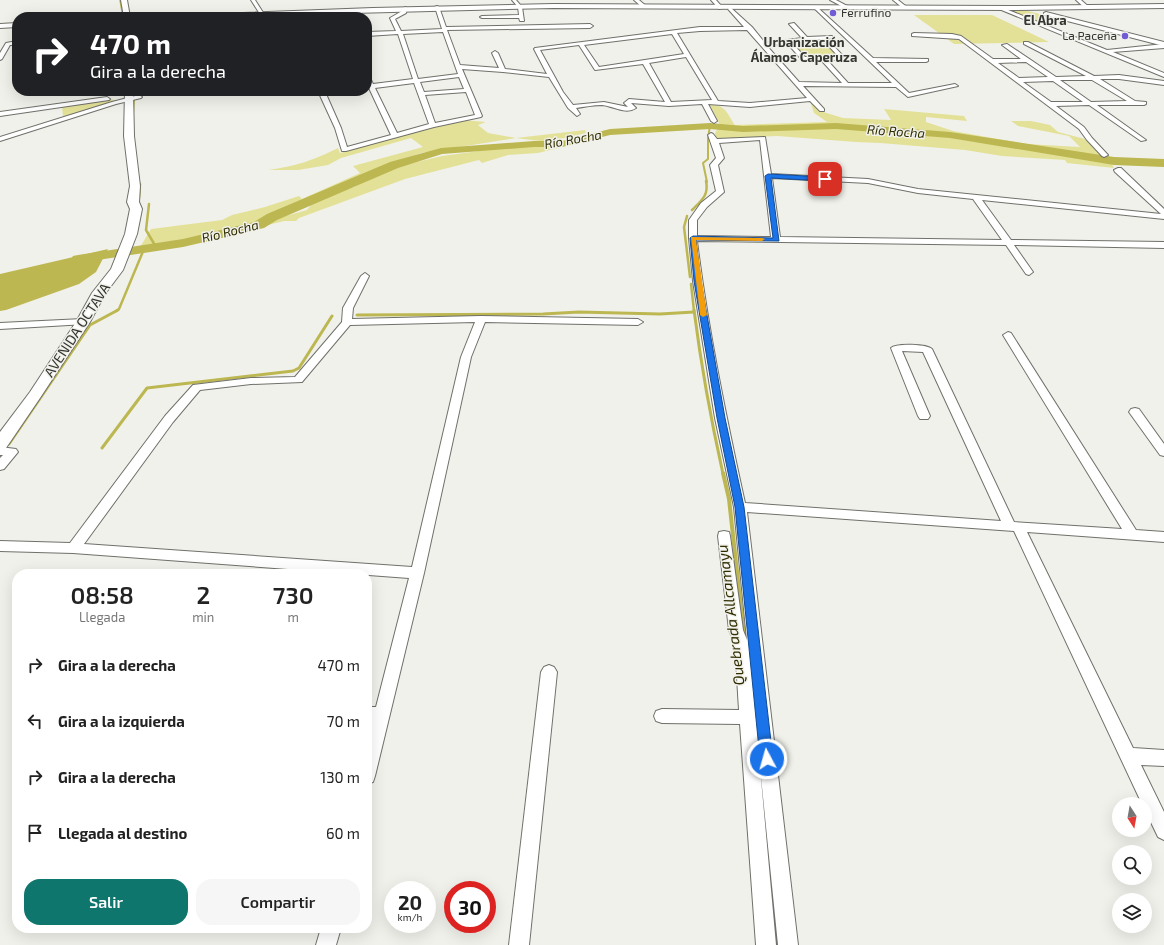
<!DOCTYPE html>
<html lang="es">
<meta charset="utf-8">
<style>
:root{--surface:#fff;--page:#f6f6f6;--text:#222;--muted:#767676;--accent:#0f766e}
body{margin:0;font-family:"Exo 2",sans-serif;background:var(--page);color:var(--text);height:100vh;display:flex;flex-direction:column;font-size:15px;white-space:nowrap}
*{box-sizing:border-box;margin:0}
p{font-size:13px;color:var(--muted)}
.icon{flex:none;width:22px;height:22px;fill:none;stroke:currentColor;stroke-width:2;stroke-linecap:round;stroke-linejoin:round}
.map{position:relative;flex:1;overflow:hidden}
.panel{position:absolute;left:12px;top:569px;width:360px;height:364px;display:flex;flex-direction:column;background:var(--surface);border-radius:16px;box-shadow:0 4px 16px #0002}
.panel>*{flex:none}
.top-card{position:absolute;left:12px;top:12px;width:360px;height:84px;border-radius:16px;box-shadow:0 4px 16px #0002;background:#202124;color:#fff;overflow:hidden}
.needle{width:26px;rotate:169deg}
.controls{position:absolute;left:1112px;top:797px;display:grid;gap:8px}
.controls a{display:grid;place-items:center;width:40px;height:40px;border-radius:50%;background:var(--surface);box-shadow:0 4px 16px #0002;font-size:20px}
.speed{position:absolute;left:384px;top:881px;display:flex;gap:8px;font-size:20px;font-weight:700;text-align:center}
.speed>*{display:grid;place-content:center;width:52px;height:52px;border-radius:50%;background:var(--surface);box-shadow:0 4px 16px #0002;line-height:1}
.speed small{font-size:10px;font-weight:400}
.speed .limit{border:6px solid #d22;background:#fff;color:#111}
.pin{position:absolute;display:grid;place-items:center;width:34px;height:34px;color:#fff;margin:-17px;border-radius:8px;box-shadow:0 2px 6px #0006}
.me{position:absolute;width:44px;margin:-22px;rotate:354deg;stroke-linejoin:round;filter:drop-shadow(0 0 3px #0008)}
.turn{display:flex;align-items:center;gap:14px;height:84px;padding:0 12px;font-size:18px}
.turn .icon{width:52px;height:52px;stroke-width:2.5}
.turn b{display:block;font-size:28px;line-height:34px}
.eta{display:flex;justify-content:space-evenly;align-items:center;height:68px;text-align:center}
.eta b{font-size:24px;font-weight:600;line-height:28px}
.primary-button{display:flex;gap:8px;margin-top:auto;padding:8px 12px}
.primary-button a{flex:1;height:46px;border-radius:16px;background:var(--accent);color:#fff;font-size:16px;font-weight:600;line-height:46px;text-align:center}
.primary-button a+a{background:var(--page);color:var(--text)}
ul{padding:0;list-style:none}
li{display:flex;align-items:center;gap:12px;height:56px;padding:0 12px}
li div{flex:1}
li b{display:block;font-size:15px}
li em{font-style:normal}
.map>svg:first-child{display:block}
</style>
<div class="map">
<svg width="1164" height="945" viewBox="0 0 1164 945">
<rect width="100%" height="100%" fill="#f1f1eb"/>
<!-- green -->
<g fill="#e3e197">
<path d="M1005 9H1020L1071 22 1043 24Z"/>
<path d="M914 15H992L1049 42 954 44Z"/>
<path d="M819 39H822L838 57H804L792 42Z"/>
<path d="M112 99 114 101 63 117 62 106Z"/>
<path d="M810 101 820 111 843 118 891 120 884 109 964 116 967 121 926 117V122L953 131 1027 144 1080 147 1069 136 1018 126 1011 121H1031L1050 125 1058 132 1085 139 1103 158 952 133 834 124 756 128 720 125 710 105C726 105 726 112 735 125L827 122 814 113Z"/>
<path d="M462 120 486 122 478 125 488 133 516 138 585 130 586 133 551 141H540L516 138 421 153 391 164 301 201 255 224 182 241 140 247 151 229 222 220 232 215 265 207 299 196 302 199 360 173 353 166 423 147 411 138 341 158 328 165 298 170H268C296 166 312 161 338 148L340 153 424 129Z"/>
<path d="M838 127 949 136 999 143 1031 150 1111 162 1114 168 1067 163 1065 160 1002 156 965 150 880 143 856 142 777 136 718 139 714 135 718 128 745 131Z"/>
<path d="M532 145 566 146 538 153 508 155 482 163 479 160 405 179 299 218 296 221H284L264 226 275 219 307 210 314 201 354 187 396 167 442 156 486 150Z"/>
</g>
<!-- water -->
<path fill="#bcb751" d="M108 249 96 272 79 284 6 310 0 311V274Z"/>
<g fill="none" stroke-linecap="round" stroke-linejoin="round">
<!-- stream-far5 -->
<path stroke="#bcb751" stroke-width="1.5" d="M120 0 123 17"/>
<!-- stream-far4 -->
<g stroke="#bcb751" stroke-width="2">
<path d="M133 91V96"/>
<path d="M133 113 134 100"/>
<path d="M707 182 703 163 708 159V138L710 126"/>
</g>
<!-- stream-far3 -->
<g stroke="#bcb751" stroke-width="2.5">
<path d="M139 198 140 184"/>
<path d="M149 204 146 230 156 247"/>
<path d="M692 210C702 200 709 195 706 181"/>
<path d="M687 216 684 227 690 277"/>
<path d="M691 284 694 311"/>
<path d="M116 311 119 309 144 249"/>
</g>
<!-- stream-far2 -->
<g stroke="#bcb751" stroke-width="3">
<path d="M694 310C701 365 711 420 723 474"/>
<path d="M357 315 543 314 579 312 660 314 694 312"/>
<path d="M9 444 90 325 118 310"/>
<path d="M102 448 147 388 293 371 299 368 332 316"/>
</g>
<!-- stream-far1 -->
<path stroke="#bcb751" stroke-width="4" d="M723 473 729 499 744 636"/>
<!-- stream -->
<path stroke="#bcb751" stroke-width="5" d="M771 870 776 945"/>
<!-- river -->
<path fill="#bcb751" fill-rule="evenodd" d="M710 123 743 126 836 123 950 132 1114 157 1164 159V167L1114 165 950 138 836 129 743 132 710 129 610 135 562 147H534L442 154 398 168 277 220 264 228 183 247 78 263 73 262 71 259 73 256 78 255 183 239 254 222 267 214 390 162 441 148 534 141H562L610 129Z"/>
<defs>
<g id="street">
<path d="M251 0H255L264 14H260Z"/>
<path d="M512 0H516L522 7 524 21H520L519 18H482L480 17 482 16 519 15 518 7Z"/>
<path d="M634 0H639L646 6 642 7Z"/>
<path d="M711 0H716L723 8 719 9Z"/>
<path d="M830 0H836L851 8 847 9Z"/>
<path d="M893 0H898L908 8 904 9Z"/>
<path d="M1076 0H1081L1090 8 1086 9Z"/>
<path d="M437 6 439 7 446 27 590 24 593 26 590 28 447 30 460 65 499 68 492 53 495 51 498 53 505 69 547 74 534 49 535 48 700 27H744L728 9 730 7 752 27 765 43 802 38 789 24 794 23 807 37 832 36V38L827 39 845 58 842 60H827L848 83H892L815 9 817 7 873 58 928 59V61L926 62H876L909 93 955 84 958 86 908 97 896 87 803 86 824 109V111H820L810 101 750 107 708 104 717 121 714 123 711 121 702 104 669 106 631 103 636 108C626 115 613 106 602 105 593 105 584 107 576 108L580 114 577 116 568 108 549 77 503 72 462 69 482 116 481 117 434 127 346 151H342L335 128 318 91H340L326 94 341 128 347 147 391 135 369 88 367 89V75L369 76 373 84 413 79 398 34 367 36V32L396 31 390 18 402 11 405 7 407 8 406 13 395 19 401 31 442 29 435 7ZM747 30 807 98 750 103 718 101 677 33 700 31ZM443 32 458 74 418 79 403 34ZM672 34 684 54 599 67 584 45ZM822 39 838 56 805 57 792 43ZM787 43 802 60H821L842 83 799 82 767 46ZM579 45 595 70 643 64 665 102 629 99 624 103 628 107 604 102 573 105 563 92 540 50ZM686 57 712 100 671 102 649 63ZM459 77 464 89 424 92 420 82ZM414 83 429 124 397 133 375 88ZM466 92 475 115 435 123 425 95Z"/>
<path d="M1001 7 1107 50 1164 44V48L1113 52 1164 73V77L999 9Z"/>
<path d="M17 23V27L0 28V24Z"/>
<path d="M914 33 952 34 961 36 993 59H1021L1002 45 1007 44 1056 77 1086 76 1024 44V42H1028L1094 76 1119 75 1164 81V85L1119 79H1100L1135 101 1146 102V104L1144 105H1097L1146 140 1141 141 1089 105 1056 106 1084 127 1092 138 1108 155 1104 157 1102 156 1087 140 1079 129 959 39 912 36V34ZM1026 62 1048 77 1019 78 998 63ZM1060 80H1092L1127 101 1091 102ZM1053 81 1083 102H1051L1023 82Z"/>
<path d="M17 41V45H10L2 59 0 60V53L6 43Z"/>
<path d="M139 95 142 97 141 98 116 104 0 141V137L112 102Z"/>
<path d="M107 97 110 99 109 100 0 116V112Z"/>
<path d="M711 133 713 134 717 139 765 137 771 174 868 179 918 189 1161 214 1115 172 1114 170 1118 168H1121L1164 209V219L982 200 1011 240 1164 242V248L1014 245 1033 272 1029 275 1026 274 1006 245 697 241C708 329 726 416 745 503L1001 521 923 352 902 351 930 416 928 419H920L918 416 891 348C896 343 927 344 932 349L1014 522 1122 529 1003 335 1008 332 1011 333 1136 530 1164 532V542L1027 532 1133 748 1164 750V766L1141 765 1164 812V840L1158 837 1145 810V804H1142L1014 531 747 512 798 945H778L759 757 776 945H756L740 724 662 723 656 721 654 716 656 711 662 709 739 710 735 645 729 630 718 536 719 532 724 531 729 532 730 536 743 630 747 640 734 507 715 418 693 281 689 238V220L701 203 716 191 710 165 716 158 708 135ZM760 140 771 237 697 236V220L707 207 724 192 718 165 724 158 719 143ZM772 178 868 183 918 193 973 199 1002 240 780 237Z"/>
<path d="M365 273 369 276 353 308 352 319 481 316 638 319 643 322 638 325 485 322 471 357 424 573 375 776 373 782 367 784V743L372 722 367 721V707H376L409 578 73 553 0 551V541L70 543 165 416 193 385 251 378 295 377 342 322 343 308 361 276ZM475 322 461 357 412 567 84 544 173 422 200 390 251 384 302 382 350 325Z"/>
<path d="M83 319 88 322 86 324 0 329V323Z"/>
<path d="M1135 408 1139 409 1164 444V456L1160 455 1129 412 1131 409Z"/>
<path d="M0 447 16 449 18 452 4 469 0 470V458L3 455H0Z"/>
<path d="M549 665 554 667 557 672 529 945H509L541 672 544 667Z"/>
<path d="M321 928H341L336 945H316Z"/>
</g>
<g id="secondary">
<path d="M121 0H127L130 17H124Z"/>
<path d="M553 4 1011 6 1164 4V8L1011 10 553 8 189 17 192 15 373 8Z"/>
<path d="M1046 12 1164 42V46L1044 15V13Z"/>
<path d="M125 91H133L134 136 140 186 139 202 142 209 137 234 123 270 105 294 90 322 40 398 6 448 0 450V432L30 392 76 322 92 293 111 269 125 234 130 209 127 202 130 186 124 136Z"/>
</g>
</defs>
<!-- street casing -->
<use href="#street" stroke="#70706b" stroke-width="2"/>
<!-- secondary casing -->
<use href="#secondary" stroke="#70706b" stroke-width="2"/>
<!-- street -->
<use href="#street" fill="#fff" fill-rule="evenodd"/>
<!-- secondary -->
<use href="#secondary" fill="#fff" fill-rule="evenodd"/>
</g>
<!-- route -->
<path fill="#1a73e8" stroke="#114b97" d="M768 174 825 177 828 179 825 181 771 178 779 241 696 240 701 281 725 418 744 507 773 759 771 764 767 765 762 764 760 759 735 507 717 418 694 281 690 238 693 236 773 238 765 176Z"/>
<!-- slow -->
<path fill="#f59e0b" d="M691 237 762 238 765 239 762 241 696 240 707 315 703 317 700 315Z"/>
<!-- markers -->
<g fill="#705bd5" stroke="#f1f1eb" stroke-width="1.5">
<circle cx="833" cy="13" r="4"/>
<circle cx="1125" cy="36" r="4"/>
</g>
<g text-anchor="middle" stroke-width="3" stroke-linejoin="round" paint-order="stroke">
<!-- far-poi labels -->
<g font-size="12" fill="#353532" stroke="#f1f1eb" text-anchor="start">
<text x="841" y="17">Ferrufino</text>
<text x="1117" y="40" text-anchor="end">La Paceña</text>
</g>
<!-- far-neighbourhood labels -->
<g font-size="13" font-weight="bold" fill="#353532" stroke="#f1f1eb">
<text x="1045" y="25">El Abra</text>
<text x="804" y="47">Urbanización<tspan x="804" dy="15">Álamos Caperuza</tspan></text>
</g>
<!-- far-water labels -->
<g font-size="13" font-style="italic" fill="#302e01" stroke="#f1f1eb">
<text transform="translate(896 131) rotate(4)" y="5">Río Rocha</text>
<text transform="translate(573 139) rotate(-10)" y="5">Río Rocha</text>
<text transform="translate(230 231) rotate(-14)" y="5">Río Rocha</text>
</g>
<!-- street labels -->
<g font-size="14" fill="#353532" stroke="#f1f1eb">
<text transform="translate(77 330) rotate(-57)" y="5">AVENIDA OCTAVA</text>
</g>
<!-- water labels -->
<g font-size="15" font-style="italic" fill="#302e01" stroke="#f1f1eb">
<text transform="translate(731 615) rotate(-97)" y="5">Quebrada Allcamayu</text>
</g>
</g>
</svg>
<div class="controls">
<a><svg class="needle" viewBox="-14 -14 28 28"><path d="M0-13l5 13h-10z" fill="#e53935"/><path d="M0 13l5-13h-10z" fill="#767676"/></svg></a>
<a><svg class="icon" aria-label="search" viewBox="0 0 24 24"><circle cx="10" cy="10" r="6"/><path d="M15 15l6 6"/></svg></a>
<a><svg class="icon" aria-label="layers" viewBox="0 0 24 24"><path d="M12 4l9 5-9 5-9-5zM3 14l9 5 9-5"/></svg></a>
</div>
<div class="speed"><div>20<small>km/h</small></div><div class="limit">30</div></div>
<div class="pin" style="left:825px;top:179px;background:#d93025"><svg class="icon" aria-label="arrive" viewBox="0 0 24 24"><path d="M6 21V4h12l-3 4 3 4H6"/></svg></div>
<svg class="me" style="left:767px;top:759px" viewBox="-20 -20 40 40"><circle r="17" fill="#1a73e8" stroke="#fff" stroke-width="3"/><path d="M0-11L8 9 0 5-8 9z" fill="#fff"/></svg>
<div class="top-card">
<div class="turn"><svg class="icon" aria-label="right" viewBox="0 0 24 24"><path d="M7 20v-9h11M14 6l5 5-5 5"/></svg><div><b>470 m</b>Gira a la derecha</div></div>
</div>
<section class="panel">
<div class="eta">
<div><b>08:58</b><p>Llegada</p></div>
<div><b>2</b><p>min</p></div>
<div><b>730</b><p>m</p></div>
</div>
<ul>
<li><svg class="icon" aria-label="right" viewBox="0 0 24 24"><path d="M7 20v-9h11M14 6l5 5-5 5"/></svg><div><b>Gira a la derecha</b></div><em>470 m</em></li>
<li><svg class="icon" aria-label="left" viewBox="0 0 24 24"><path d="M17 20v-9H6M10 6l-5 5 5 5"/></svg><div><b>Gira a la izquierda</b></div><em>70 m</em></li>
<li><svg class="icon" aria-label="right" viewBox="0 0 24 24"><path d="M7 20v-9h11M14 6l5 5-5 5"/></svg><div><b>Gira a la derecha</b></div><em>130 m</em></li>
<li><svg class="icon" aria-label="arrive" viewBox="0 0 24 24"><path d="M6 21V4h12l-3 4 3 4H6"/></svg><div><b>Llegada al destino</b></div><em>60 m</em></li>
</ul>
<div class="primary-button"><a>Salir</a><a>Compartir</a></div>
</section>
</div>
